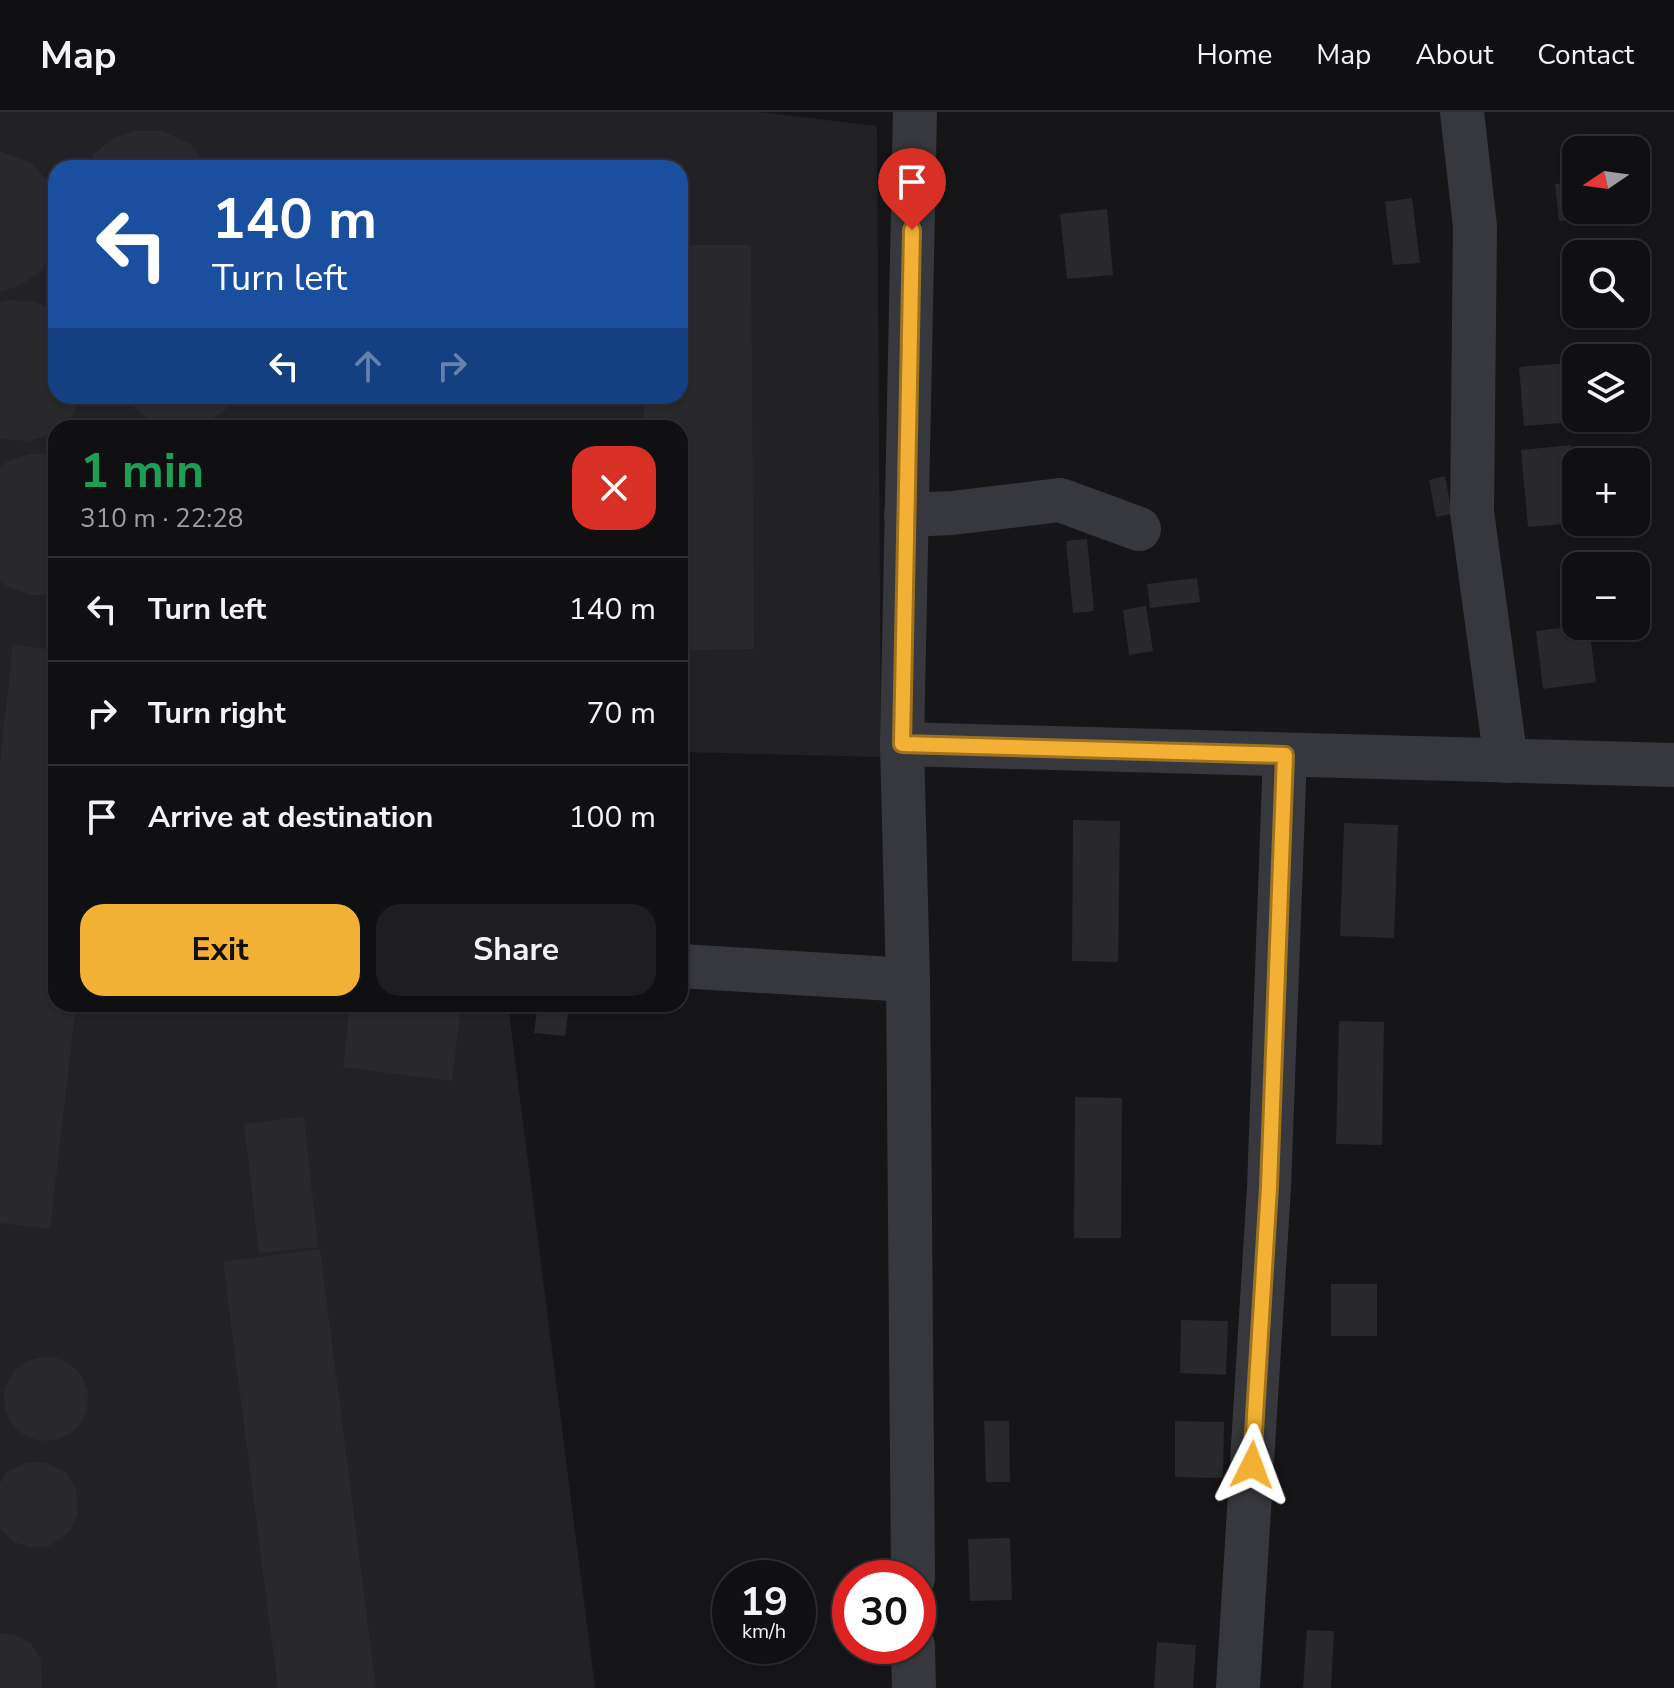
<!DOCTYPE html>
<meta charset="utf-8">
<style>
:root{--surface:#101012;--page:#1e1e20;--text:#f1f3f6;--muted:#9c9d9f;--line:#303032;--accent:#f2b134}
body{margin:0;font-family:"Nunito Sans",sans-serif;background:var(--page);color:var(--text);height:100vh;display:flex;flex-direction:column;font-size:30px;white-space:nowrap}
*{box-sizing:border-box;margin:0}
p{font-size:26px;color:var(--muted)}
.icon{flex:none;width:44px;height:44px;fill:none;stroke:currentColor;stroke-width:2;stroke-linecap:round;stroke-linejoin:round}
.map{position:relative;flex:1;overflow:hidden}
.side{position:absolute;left:48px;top:308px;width:640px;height:592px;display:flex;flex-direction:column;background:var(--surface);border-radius:24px;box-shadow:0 2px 6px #0004,0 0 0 2px var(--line)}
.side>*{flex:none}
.banner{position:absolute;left:48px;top:48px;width:640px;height:244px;border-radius:24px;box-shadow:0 2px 6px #0004,0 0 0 2px var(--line);background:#1a4fa0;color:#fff;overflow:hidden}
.needle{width:52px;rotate:257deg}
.tools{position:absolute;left:1562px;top:24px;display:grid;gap:16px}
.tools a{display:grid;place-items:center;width:88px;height:88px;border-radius:16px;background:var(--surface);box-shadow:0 2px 6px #0004,0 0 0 2px var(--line);font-size:40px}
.speed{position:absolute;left:712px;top:1448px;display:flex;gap:16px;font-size:40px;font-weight:700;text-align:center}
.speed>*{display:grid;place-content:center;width:104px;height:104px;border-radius:50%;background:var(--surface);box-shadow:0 2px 6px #0004,0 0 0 2px var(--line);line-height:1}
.speed small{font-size:20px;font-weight:400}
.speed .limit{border:12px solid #d22;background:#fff;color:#111}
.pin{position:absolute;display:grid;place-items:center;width:68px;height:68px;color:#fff;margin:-82px -34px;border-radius:50% 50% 50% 0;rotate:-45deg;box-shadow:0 0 8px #0007}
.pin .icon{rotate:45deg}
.me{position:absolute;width:88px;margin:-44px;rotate:3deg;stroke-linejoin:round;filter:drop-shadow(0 0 6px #0008)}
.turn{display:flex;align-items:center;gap:28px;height:168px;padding:0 32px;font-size:36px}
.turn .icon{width:104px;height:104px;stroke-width:2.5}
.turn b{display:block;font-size:56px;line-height:68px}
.lanes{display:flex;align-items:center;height:76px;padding:0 32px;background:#0003;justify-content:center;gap:40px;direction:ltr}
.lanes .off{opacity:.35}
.round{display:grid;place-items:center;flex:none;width:84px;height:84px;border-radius:24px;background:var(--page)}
.summary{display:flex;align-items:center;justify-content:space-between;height:136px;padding:0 32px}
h1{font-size:48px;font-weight:700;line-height:60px;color:#1e9e55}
.action{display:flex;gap:16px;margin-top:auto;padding:16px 32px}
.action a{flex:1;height:92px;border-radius:24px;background:var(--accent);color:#111;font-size:32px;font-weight:700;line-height:92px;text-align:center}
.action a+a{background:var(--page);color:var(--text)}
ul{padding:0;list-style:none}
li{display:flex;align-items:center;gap:24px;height:104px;padding:0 32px;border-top:2px solid var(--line)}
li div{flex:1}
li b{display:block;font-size:30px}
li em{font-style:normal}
header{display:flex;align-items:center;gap:48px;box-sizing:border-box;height:112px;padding:0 40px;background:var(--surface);border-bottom:2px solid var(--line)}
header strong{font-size:38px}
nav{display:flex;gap:44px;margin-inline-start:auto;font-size:28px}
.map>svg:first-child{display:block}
</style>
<header>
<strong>Map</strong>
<nav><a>Home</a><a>Map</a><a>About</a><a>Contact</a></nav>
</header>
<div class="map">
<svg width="1674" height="1576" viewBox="0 0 1674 1576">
<rect width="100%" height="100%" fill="#161618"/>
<!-- built -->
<path fill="#222225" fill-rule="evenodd" d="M0 0H758L877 14 881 645 680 640V316H56V892H508L595 1576H0ZM56 56H680V284H56Z"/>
<!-- building -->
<g fill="#29292c">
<path d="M135 19H162L189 31 211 56H85L94 42 114 26Z"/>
<path d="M0 39 31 51 52 74 56 87V136L41 159 19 174 0 180Z"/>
<path d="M1576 70V98H1639L1640 100 1559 109 1555 72Z"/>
<path d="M1412 86 1420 151 1393 153 1385 90Z"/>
<path d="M1107 97 1113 163 1067 167 1060 102Z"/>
<path d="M680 133H751L754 537 680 538V316H644L643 284H680Z"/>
<path d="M5 188 33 189 56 199V284H84L69 309 47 324 29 329 0 327V190Z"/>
<path d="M1569 251 1574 310 1524 314 1519 255Z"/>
<path d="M124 284H238L232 293 210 308 192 313 172 314 149 307 130 292Z"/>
<path d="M1571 333 1576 411 1528 415 1521 338Z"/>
<path d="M29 342H56V482L52 483H32L10 476 0 469V355L8 349Z"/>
<path d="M1445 364 1452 402 1436 405 1429 368Z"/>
<path d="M1087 427 1094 499 1073 501 1066 429Z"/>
<path d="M1197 466 1200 490 1150 496 1147 472Z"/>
<path d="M1146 494 1153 539 1129 543 1123 498Z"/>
<path d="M1576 514H1589L1596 570 1543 577 1536 519Z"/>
<path d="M13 533 56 538V892H76L50 1117 0 1111V650Z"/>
<path d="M1073 708 1120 709 1118 850 1072 849Z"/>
<path d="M1344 711 1398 713 1394 826 1340 824Z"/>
<path d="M350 892 461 893 452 969 343 955Z"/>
<path d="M537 898 568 902 565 924 534 921Z"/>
<path d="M1339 909 1384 910 1382 1033 1336 1032Z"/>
<path d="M1075 985 1122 986 1121 1126H1074Z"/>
<path d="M304 1005 318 1135 259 1141 244 1012Z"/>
<path d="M320 1137 359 1443 376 1576H278L223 1150Z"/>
<rect x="1331" y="1172" width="46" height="52"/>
<path d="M1181 1208 1228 1209 1226 1263 1180 1261Z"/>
<circle cx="46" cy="1287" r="42"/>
<path d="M984 1309H1009L1010 1370H986Z"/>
<path d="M1175 1309 1224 1310 1223 1366 1175 1365Z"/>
<path d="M28 1350 47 1351 66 1361 76 1377 78 1401 70 1420 51 1433 33 1436 14 1430 0 1416V1371L6 1361Z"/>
<path d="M1010 1426 1012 1488 970 1489 968 1427Z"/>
<path d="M1307 1518 1334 1519 1331 1576H1303Z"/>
<path d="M0 1522H13L31 1532 41 1548 42 1576H0Z"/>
<path d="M1157 1530 1196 1533 1193 1576H1154Z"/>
</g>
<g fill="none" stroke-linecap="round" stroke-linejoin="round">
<!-- minor -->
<g stroke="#37383d" stroke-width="44">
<path d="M1462 0 1475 114 1472 400 1506 649"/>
<path d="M906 403 952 401 1060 388 1139 417"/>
<path d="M902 632 1674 653"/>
<path d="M680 854 908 868"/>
<path d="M913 1466 908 868 902 632 915 0"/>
<path d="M913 1534 914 1576"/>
<path d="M1238 1576 1269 1075 1285 643"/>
</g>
</g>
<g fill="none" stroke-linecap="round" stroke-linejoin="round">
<defs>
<path id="route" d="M912 118 902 632 1285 643 1269 1075 1252 1353"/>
</defs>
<!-- route casing -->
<use href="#route" stroke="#9d7322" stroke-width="20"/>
<!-- route -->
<use href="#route" stroke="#f2b134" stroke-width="14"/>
</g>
</svg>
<div class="tools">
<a><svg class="needle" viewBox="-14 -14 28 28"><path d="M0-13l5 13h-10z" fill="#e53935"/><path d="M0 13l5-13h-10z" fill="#9c9d9f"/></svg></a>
<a><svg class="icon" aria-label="search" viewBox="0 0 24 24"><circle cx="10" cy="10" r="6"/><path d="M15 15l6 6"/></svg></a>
<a><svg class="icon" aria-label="layers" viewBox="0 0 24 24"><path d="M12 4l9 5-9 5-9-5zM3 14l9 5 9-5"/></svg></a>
<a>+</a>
<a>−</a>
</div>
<div class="speed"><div>19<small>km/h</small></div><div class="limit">30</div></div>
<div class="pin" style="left:912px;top:118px;background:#d93025"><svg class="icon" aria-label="arrive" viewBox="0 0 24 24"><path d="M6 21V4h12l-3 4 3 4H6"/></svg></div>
<svg class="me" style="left:1252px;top:1353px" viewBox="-20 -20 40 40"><path d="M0-17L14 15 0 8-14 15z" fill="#f2b134" stroke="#fff" stroke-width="4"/></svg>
<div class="banner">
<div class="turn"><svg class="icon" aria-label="left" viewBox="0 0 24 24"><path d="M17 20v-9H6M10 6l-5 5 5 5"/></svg><div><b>140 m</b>Turn left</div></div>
<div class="lanes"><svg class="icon" aria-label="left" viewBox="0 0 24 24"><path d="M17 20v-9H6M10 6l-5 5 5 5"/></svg><svg class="icon off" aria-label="ahead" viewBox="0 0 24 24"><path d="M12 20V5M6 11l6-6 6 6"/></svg><svg class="icon off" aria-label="right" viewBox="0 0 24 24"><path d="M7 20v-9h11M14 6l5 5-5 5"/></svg></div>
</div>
<section class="side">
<div class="summary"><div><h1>1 min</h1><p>310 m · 22:28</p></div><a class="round" style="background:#d93025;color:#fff"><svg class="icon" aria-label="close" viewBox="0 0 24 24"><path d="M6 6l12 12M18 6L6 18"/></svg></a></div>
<ul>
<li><svg class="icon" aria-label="left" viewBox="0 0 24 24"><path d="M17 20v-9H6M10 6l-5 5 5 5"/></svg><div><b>Turn left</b></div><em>140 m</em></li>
<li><svg class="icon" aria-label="right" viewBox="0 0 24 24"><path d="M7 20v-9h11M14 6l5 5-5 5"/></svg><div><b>Turn right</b></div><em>70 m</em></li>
<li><svg class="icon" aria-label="arrive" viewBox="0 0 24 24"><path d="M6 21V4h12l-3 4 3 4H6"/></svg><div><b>Arrive at destination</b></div><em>100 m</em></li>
</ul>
<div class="action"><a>Exit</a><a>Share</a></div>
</section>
</div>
